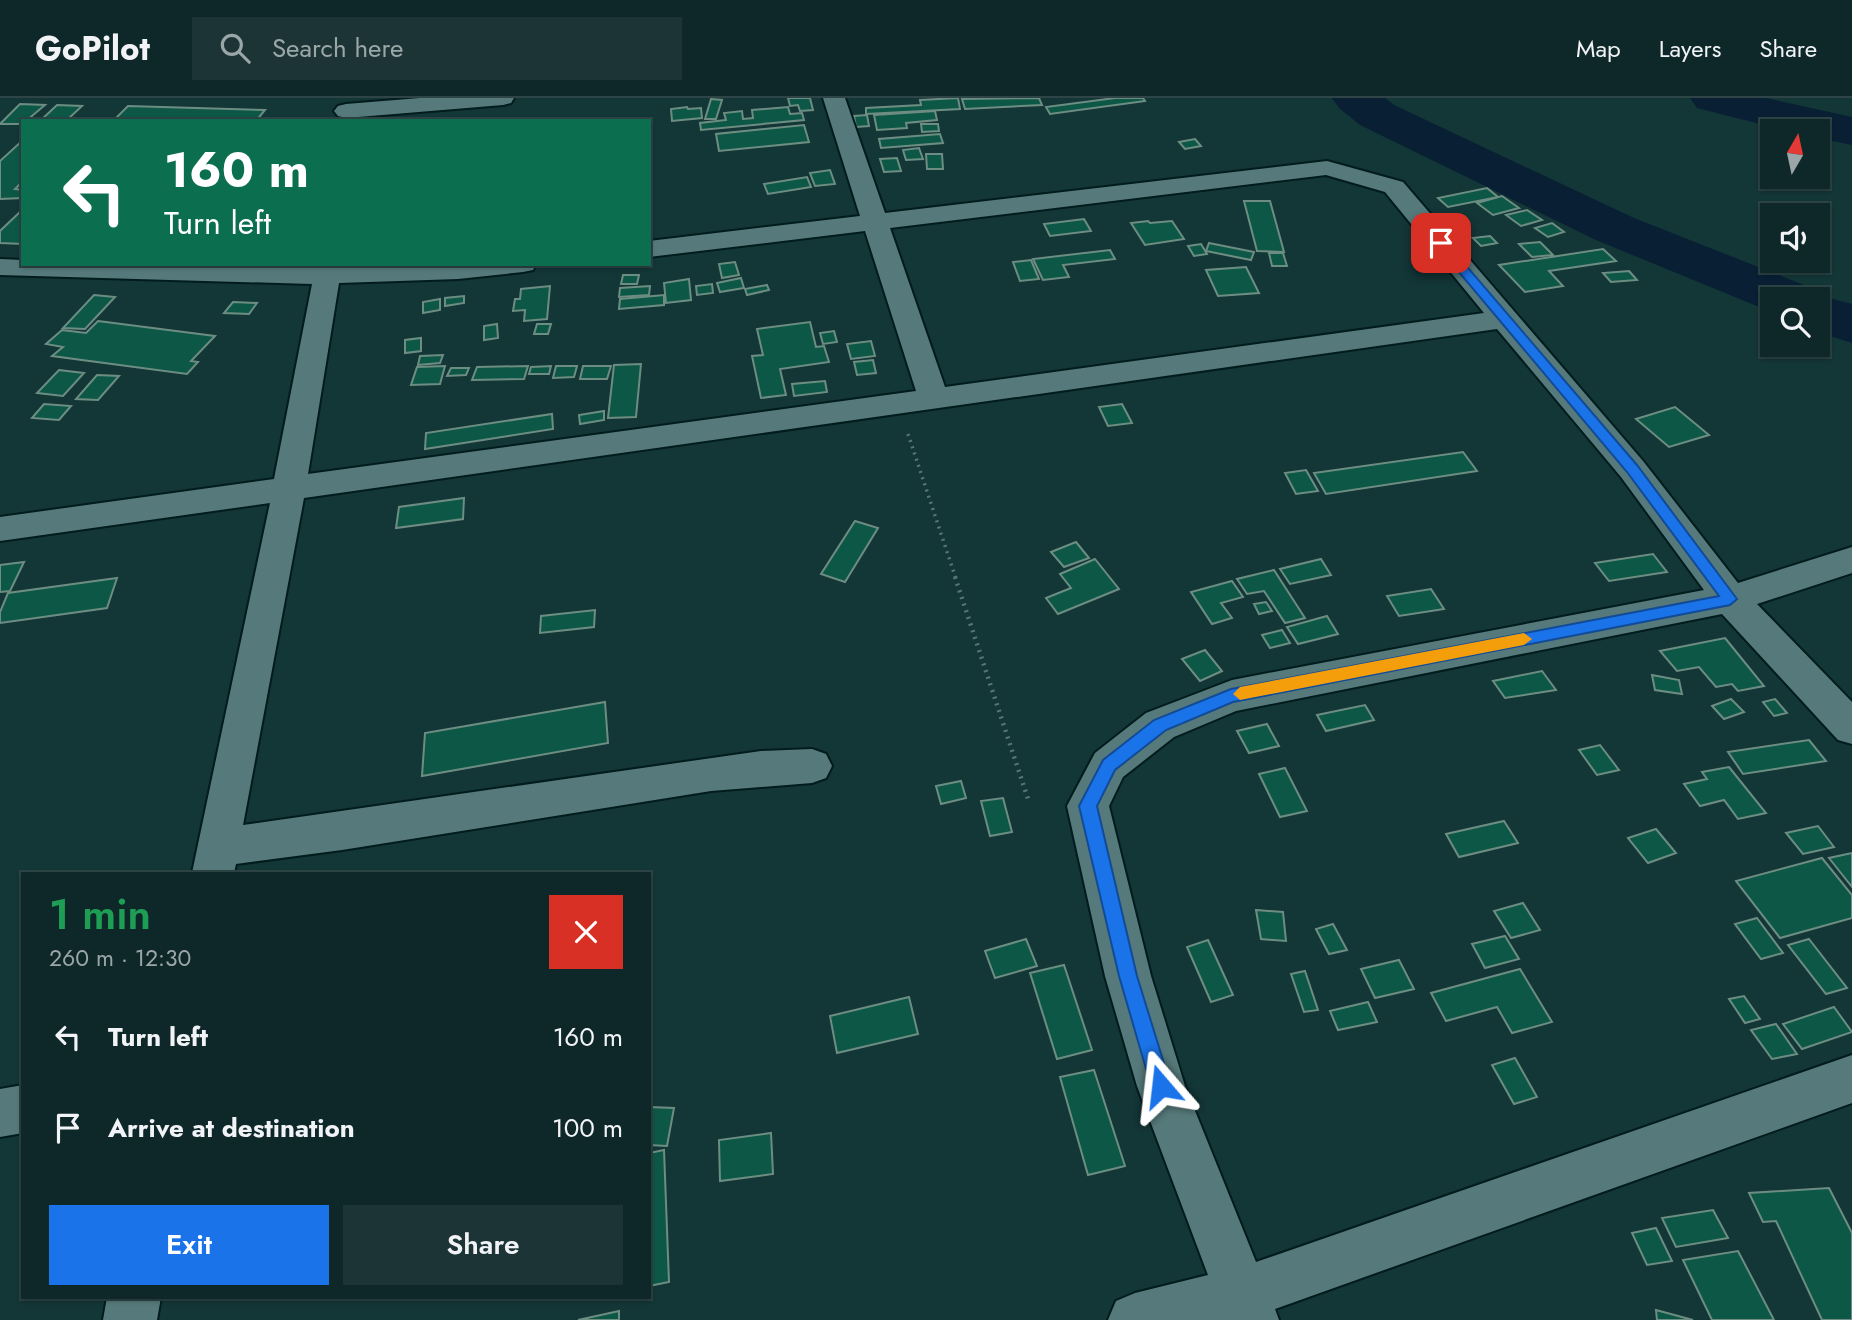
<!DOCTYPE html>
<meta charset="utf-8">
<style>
:root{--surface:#0e2829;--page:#1c3435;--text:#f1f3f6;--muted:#9ba6a8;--line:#2e4446;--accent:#1a73e8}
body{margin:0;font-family:Jost,sans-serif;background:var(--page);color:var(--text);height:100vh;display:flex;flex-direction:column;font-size:26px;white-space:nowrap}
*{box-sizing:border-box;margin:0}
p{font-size:23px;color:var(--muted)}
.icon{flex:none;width:38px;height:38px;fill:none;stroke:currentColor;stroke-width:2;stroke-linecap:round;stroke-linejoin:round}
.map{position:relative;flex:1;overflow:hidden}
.side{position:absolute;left:21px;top:774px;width:630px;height:427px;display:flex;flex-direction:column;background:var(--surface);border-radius:0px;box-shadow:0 2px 5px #0004,0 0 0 2px var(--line)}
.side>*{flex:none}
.hud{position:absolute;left:21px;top:21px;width:630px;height:147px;border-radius:0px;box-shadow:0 2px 5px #0004,0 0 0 2px var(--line);background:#0b6e4f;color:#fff;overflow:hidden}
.needle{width:46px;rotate:9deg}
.buttons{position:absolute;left:1760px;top:21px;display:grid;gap:14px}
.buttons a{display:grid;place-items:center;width:70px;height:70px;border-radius:0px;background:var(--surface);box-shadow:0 2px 5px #0004,0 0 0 2px var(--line);font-size:35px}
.pin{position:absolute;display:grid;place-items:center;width:60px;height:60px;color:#fff;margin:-30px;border-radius:14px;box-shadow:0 4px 10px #0006}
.me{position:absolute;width:77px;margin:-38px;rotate:343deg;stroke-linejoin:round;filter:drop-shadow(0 0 5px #0008)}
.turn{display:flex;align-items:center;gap:24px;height:147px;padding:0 28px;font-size:32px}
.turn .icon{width:91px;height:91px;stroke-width:2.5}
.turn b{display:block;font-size:49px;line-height:60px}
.round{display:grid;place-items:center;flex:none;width:74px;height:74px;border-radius:0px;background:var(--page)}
.head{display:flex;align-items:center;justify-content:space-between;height:119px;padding:0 28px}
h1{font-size:42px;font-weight:600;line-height:52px;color:#1e9e55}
.action{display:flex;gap:14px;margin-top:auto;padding:14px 28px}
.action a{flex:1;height:80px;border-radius:0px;background:var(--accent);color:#fff;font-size:28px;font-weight:600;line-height:80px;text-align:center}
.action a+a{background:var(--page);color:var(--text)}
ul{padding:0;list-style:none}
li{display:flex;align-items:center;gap:21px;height:91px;padding:0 28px}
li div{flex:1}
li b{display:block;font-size:26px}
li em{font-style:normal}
header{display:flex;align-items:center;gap:42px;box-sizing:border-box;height:98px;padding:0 35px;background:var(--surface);border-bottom:2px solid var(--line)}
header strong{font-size:33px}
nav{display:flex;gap:38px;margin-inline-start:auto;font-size:24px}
.search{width:490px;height:63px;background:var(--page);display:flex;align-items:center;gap:18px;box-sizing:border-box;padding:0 24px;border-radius:0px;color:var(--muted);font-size:26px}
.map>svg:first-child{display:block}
</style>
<header>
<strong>GoPilot</strong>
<div class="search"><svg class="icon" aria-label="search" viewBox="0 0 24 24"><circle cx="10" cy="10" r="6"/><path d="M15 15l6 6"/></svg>Search here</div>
<nav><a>Map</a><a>Layers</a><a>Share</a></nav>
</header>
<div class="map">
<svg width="1852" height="1222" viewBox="0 0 1852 1222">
<rect width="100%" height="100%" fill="#133637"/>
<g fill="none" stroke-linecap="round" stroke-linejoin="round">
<!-- river -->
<g fill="#081f34" fill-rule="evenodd">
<path d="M1332 0H1385L1394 7 1634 120 1809 189 1814 196 1852 206V245L1818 234V201H1773V214L1769 213 1596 142 1360 27 1339 10Z"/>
<path d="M1690 0H1766L1852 19V47L1818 40V33H1788L1697 10Z"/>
</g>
</g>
<!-- building -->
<g fill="#0d5746" stroke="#6d8d82" stroke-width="2">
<path d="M788 0H810L813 12 800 13 798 7 790 8Z"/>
<path d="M958 0 960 11 866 16V10L921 7 920 2Z"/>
<path d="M1039 0 1042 7 965 11 962 1Z"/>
<path d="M1115 0H1143L1145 3 1050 16 1046 9Z"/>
<path d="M711 1 722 2 716 21H705Z"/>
<path d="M20 6 45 7 26 23H23L22 26H0Z"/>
<path d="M57 7 82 8 66 23H40Z"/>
<path d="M128 8 265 12 256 23H113Z"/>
<path d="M687 9 688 11 701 10 702 20 672 23 671 11Z"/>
<path d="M788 9 790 16 802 15 804 22 701 32 700 25 726 22 724 15 742 13 743 21 753 20 752 12Z"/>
<path d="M935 13 937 22 906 25 907 30 877 32 874 17Z"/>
<path d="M867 17 869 28 856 29 854 18Z"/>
<path d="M921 26H938L939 33 922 34Z"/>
<path d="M804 27 809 44 719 53 716 36Z"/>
<path d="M940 36 943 45 881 50 879 41Z"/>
<path d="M1195 41 1201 48 1185 51 1179 44Z"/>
<path d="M23 42V83L15 91 23 92V100L0 101V63Z"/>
<path d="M919 50 923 61 906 62 903 52Z"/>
<path d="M926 56H942L943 71H927Z"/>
<path d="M897 60 901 73 884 74 880 61Z"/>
<path d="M830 72 835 86 815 88 810 75Z"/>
<path d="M807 79 811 89 768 96 764 86Z"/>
<path d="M1487 90 1498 99 1448 109 1438 100Z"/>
<path d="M1502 98 1519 110 1493 117 1477 105Z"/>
<path d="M1244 103H1270L1284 154 1257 153Z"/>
<path d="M23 111V146L0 145V133Z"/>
<path d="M1527 112 1542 122 1521 128 1506 117Z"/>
<path d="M1084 121 1091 133 1050 138 1044 126Z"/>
<path d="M1148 123 1150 125 1172 123 1184 141 1145 147 1131 125Z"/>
<path d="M1552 125 1564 134 1548 139 1535 130Z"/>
<path d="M1490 138 1497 145 1481 148 1473 140Z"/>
<path d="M1540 144 1553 157 1532 159 1519 146Z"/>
<path d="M1209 145 1254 154 1251 162 1206 153Z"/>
<path d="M1201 146 1207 156 1194 158 1188 148Z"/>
<path d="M1603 151 1616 163 1549 173 1563 188 1525 194 1499 167Z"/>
<path d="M1110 152 1115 161 1063 167 1069 179 1043 182 1033 161Z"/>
<path d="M1269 155H1283L1287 168H1272Z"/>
<path d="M1031 162 1039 181 1020 183 1013 164Z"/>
<path d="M735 164 739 177 722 180 719 166Z"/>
<path d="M1246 169 1259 195 1218 198 1206 172Z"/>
<path d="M1629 173 1637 182 1611 184 1603 175Z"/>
<path d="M623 177H639L637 186H621Z"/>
<path d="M741 180 744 190 720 194 717 185Z"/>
<path d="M689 181 691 202 666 205 664 185Z"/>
<path d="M712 186 713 195 697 197 696 188Z"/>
<path d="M767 187 769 192 747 197 745 191Z"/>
<path d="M550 188 547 221 524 223 525 212 513 213 515 201H520L521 191Z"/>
<path d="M650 188 649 197 619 199 620 190Z"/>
<path d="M94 197 115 199 85 231 63 230Z"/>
<path d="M664 197V207L619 211 620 201Z"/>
<path d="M464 198V205L445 208V200Z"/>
<path d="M440 201V212L423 215V204Z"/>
<path d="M233 204 257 205 249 216 224 215Z"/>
<path d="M98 223 215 238 191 263 198 264 187 276 52 258 63 249 46 246 62 232 86 235Z"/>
<path d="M810 224 816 249 824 248 829 264 780 271 786 297 761 300 752 258 763 257 757 231Z"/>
<path d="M497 226 498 240 484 242V228Z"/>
<path d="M537 226H551L548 236H534Z"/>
<path d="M834 233 837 244 823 246 820 235Z"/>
<path d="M421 240V253L405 255V242Z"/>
<path d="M871 243 875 258 851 261 847 246Z"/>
<path d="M443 257 440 265 418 267 420 258Z"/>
<path d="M873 262 876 275 857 277 854 264Z"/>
<path d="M641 266 636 319 608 320 614 267Z"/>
<path d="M445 268 440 286 411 287 417 269Z"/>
<path d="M528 268 524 281 472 282 477 269Z"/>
<path d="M551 268 549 276H529L531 269Z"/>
<path d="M556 268H577L574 279 553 280Z"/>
<path d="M583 268H611L607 281H580Z"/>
<path d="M451 270H469L466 277 447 278Z"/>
<path d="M59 272 84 275 63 298 37 295Z"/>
<path d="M97 277 119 278 98 302 76 301Z"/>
<path d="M825 283 827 294 794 298 792 286Z"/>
<path d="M44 306 71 308 59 322 32 320Z"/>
<path d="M1122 306 1132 325 1108 328 1099 309Z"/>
<path d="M1675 309 1709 337 1669 349 1636 321Z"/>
<path d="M604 313V322L580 326 579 317Z"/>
<path d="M552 316 553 331 425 351 426 335Z"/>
<path d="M1463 354 1477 373 1326 396 1314 375Z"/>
<path d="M1306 372 1318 393 1296 396 1285 375Z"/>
<path d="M464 400 463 421 396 430 399 409Z"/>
<path d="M855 423 878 430 845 484 821 476Z"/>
<path d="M1076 444 1089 460 1064 469 1051 454Z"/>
<path d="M1653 456 1667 474 1609 483 1595 465Z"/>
<path d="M1095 461 1119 491 1058 516 1046 500 1071 490 1060 476Z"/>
<path d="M1321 461 1331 477 1290 486 1280 471Z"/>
<path d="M24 464 10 493 0 494V467Z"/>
<path d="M1274 472 1305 520 1285 525 1264 493 1247 496 1237 481Z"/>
<path d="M117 480 107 510 0 525V514L8 495Z"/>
<path d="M1232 483 1243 499 1221 505 1232 520 1212 526 1191 494Z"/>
<path d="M1431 491 1444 511 1399 518 1387 498Z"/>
<path d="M1266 504 1272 513 1259 516 1254 506Z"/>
<path d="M595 512 594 529 540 535 541 518Z"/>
<path d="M1327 518 1338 536 1298 546 1287 529Z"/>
<path d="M1282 532 1290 545 1270 550 1262 537Z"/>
<path d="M1725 540 1764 588 1738 593 1732 586 1716 589 1699 569 1677 573 1660 553Z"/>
<path d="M1205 552 1222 573 1200 583 1182 561Z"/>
<path d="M1542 573 1556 592 1505 600 1493 583Z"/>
<path d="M1652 577 1679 582 1682 596 1655 592Z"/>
<path d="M1731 601 1744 614 1724 621 1712 608Z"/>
<path d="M1775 601 1787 615 1774 618 1763 604Z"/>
<path d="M605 604 608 645 422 678 425 635Z"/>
<path d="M1365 607 1374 622 1326 633 1317 617Z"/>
<path d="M1267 626 1279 648 1249 655 1237 633Z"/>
<path d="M1809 642 1826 663 1743 676 1728 654Z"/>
<path d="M1600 647 1619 672 1597 677 1579 652Z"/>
<path d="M1729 669 1766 715 1738 721 1724 702 1700 708 1684 686 1707 681 1702 674Z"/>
<path d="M1285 670 1307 713 1280 719 1259 676Z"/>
<path d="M961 683 966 700 941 706 936 688Z"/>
<path d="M1003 700 1012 734 990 738 981 703Z"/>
<path d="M1504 723 1518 745 1459 759 1446 736Z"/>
<path d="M1818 728 1834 749 1803 756 1786 735Z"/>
<path d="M1656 731 1676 755 1648 765 1628 740Z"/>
<path d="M1852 755V789L1829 760Z"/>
<path d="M1822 760 1852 797V820L1780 840 1736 783Z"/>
<path d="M1523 805 1540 832 1511 840 1494 813Z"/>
<path d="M1256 812 1283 814 1286 843 1261 841Z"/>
<path d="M1757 820 1783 855 1761 861 1735 826Z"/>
<path d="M1333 826 1347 852 1329 856 1316 831Z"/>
<path d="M1505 838 1519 861 1485 870 1472 846Z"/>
<path d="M1026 841 1037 868 995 880 985 853Z"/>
<path d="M1809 841 1847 890 1826 896 1788 847Z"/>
<path d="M1208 842 1233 897 1211 904 1187 849Z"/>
<path d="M1399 862 1414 891 1375 900 1361 871Z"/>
<path d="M1064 867 1092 952 1057 961 1030 875Z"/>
<path d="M1520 871 1552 924 1512 935 1497 909 1446 923 1431 895Z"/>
<path d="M1305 873 1318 912 1304 914 1291 876Z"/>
<path d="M1744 898 1760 921 1745 925 1729 901Z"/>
<path d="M909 899 918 936 837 955 830 918Z"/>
<path d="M1368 904 1377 924 1338 932 1330 913Z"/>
<path d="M1834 909 1852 934 1802 951 1783 926Z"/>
<path d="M1776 926 1797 956 1772 961 1751 932Z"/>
<path d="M1515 960 1537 999 1514 1006 1492 967Z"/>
<path d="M1094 972 1125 1068 1088 1077 1060 979Z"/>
<path d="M649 1009 674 1010 667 1048 649 1047Z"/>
<path d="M771 1035 773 1076 720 1083 719 1042Z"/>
<path d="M664 1052 669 1184 649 1188V1055Z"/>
<path d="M1829 1090 1852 1135V1222H1822L1776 1123 1763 1124 1749 1095Z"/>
<path d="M1713 1112 1728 1140 1676 1149 1662 1120Z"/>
<path d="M1656 1130 1672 1163 1647 1167 1632 1135Z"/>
<path d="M1738 1153 1774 1222H1712L1683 1162Z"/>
<path d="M1656 1212 1693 1222H1657Z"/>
<path d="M619 1213V1222H578Z"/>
</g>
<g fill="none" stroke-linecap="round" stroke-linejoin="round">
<defs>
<g id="street">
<path d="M420 0H514L511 5 503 7 346 20 338 18 334 13 338 8 346 6Z"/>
<path d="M823 0H845L885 115 1327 63 1403 84 1643 363 1738 485 1852 449V475L1757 506 1852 604V646L1838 642 1722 516 1236 613 1174 639 1123 679 1109 708 1151 878 1185 988 1256 1164 1852 957V1005L1275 1211 1279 1222H1108L1116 1203 1135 1195 1208 1177 1137 988 1105 878 1067 708 1095 655 1146 615 1232 582 1704 492 1621 379 1497 231 304 400 243 727 761 653 812 651 826 656 832 668 826 680 812 685 711 693 342 752 236 766 234 775H192L270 405 0 443V419L274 381 312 186 0 177V161L23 162V166L315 169V166H342V169L536 166 533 172 523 174 458 181 339 185 308 376 916 293 865 133 649 159V143L860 118ZM1326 77 1385 94 1484 215 945 289 890 130Z"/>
<path d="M23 987V1035L0 1039V991Z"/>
<path d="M107 1199H161L157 1222H103Z"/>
</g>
</defs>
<!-- street casing -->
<use href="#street" stroke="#021c1d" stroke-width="4"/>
<!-- path-far1 -->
<path stroke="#577576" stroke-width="3.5" stroke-dasharray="2 4.5" stroke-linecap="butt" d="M908 336 956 481"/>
<!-- path -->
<path stroke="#577576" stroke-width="4.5" stroke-dasharray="2 5" stroke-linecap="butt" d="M955 479 1028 701"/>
<!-- street -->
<use href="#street" fill="#567a7b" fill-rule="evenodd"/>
</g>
<!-- route -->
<path fill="#1a73e8" stroke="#114b97" stroke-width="2" d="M1437 143H1445L1637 367 1737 501 1730 507 1233 604 1166 632 1115 672 1097 708 1137 878 1171 988 1169 995 1161 998 1154 995 1151 988 1119 878 1079 708 1103 662 1154 622 1231 591 1719 498 1627 374 1437 148Z"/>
<!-- slow -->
<path fill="#f59e0b" d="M1524 535 1532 541 1524 547 1240 602 1233 596 1240 589Z"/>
</svg>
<div class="buttons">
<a><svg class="needle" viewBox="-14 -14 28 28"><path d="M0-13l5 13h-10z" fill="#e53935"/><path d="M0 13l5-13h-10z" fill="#9ba6a8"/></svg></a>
<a><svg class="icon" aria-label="sound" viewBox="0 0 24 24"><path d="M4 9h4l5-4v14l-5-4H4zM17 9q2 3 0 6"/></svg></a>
<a><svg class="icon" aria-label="search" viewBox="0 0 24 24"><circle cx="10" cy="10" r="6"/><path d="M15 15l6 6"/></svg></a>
</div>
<div class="pin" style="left:1441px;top:145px;background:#d93025"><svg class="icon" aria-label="arrive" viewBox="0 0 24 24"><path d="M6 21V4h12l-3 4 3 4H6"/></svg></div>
<svg class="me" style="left:1161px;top:988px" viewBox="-20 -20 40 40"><path d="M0-17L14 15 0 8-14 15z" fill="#1a73e8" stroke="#fff" stroke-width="4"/></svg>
<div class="hud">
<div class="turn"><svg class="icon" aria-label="left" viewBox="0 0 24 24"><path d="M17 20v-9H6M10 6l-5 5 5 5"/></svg><div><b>160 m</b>Turn left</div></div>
</div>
<section class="side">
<div class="head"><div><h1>1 min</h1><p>260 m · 12:30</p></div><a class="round" style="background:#d93025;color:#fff"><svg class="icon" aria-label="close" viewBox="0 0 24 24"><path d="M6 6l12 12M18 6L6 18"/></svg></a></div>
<ul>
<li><svg class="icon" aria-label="left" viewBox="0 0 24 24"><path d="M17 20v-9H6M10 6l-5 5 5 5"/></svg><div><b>Turn left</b></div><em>160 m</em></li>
<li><svg class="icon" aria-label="arrive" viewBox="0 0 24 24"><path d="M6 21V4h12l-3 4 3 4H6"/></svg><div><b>Arrive at destination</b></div><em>100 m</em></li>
</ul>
<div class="action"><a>Exit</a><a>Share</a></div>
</section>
</div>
